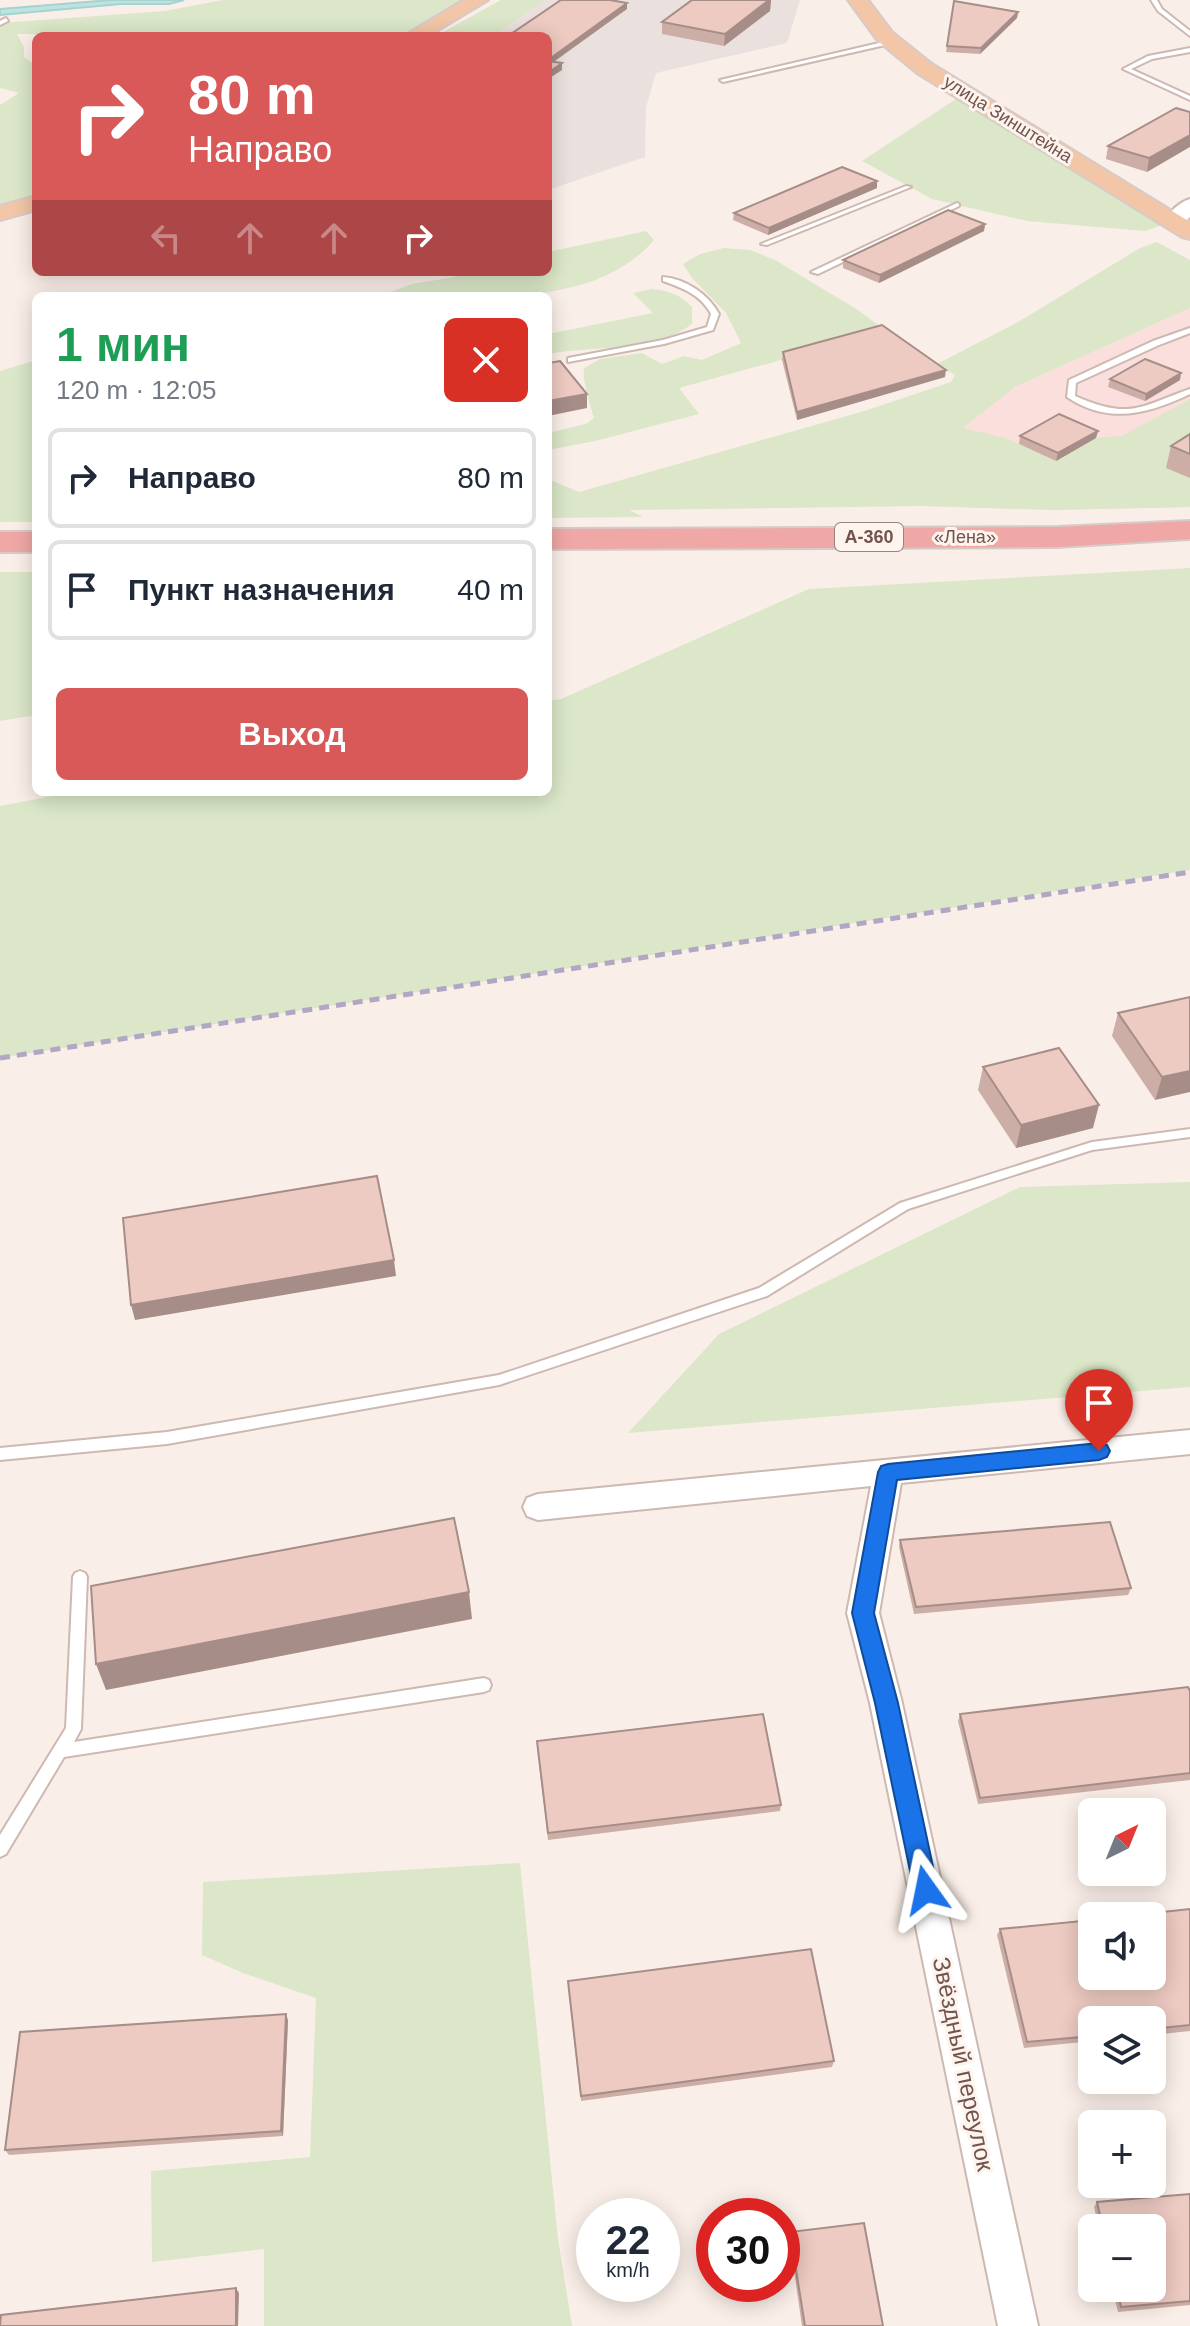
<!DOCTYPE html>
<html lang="ru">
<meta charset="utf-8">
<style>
:root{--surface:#fff;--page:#f6f6f7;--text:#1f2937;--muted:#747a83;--line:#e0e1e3;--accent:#d95959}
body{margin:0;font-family:Arial,sans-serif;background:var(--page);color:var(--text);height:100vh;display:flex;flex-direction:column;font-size:30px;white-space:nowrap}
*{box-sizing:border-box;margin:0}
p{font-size:26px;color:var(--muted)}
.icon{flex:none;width:44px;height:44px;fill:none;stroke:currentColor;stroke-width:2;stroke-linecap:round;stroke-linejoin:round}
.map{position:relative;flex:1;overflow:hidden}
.sheet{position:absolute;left:32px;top:292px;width:520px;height:504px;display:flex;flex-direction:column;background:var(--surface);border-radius:12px;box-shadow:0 4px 20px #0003}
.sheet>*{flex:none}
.guide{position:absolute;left:32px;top:32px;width:520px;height:244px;border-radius:12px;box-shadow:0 4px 20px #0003;background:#d95959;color:#fff;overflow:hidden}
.needle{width:52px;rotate:43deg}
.fabs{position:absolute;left:1078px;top:1798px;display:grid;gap:16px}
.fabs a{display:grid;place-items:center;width:88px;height:88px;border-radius:12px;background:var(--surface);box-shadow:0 4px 20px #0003;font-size:40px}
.speed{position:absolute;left:576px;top:2198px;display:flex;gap:16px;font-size:40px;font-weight:700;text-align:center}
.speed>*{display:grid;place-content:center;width:104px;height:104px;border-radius:50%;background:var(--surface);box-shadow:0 4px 20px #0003;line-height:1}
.speed small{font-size:20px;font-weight:400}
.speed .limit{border:12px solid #d22;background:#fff;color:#111}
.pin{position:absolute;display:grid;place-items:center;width:68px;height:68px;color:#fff;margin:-82px -34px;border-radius:50% 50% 50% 0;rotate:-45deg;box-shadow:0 0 8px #0007}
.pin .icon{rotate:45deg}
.me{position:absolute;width:88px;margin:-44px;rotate:348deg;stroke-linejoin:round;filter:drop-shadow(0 0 6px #0008)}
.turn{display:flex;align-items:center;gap:28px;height:168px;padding:0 24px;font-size:36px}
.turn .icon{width:104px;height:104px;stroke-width:2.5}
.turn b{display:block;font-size:56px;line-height:68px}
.lanes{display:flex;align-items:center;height:76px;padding:0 24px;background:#0003;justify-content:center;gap:40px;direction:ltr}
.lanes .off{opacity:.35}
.round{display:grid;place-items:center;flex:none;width:84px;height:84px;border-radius:12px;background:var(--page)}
.overview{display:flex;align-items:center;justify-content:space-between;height:136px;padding:0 24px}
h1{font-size:48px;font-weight:800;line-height:60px;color:#1e9e55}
.button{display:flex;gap:16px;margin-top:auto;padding:16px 24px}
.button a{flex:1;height:92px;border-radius:12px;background:var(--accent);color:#fff;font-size:32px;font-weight:800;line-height:92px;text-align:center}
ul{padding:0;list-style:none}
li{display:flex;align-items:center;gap:24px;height:100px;margin:0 16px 12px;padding:0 8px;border:4px solid var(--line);border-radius:12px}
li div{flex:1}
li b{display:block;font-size:30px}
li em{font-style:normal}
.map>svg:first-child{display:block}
</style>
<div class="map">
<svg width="1190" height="2326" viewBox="0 0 1190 2326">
<rect width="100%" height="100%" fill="#faefe8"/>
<!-- commercial -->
<path fill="#fadfdd" d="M1190 308V507L1054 510 923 506 962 428 1015 387Z"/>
<!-- industrial -->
<path fill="#eae1de" d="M545 0H800L787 43 656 73 646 107 645 157 548 190V36H494Z"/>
<!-- green -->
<g fill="#dbe7c8">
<path d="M223 0H478L414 36 17 34 24 47V57L36 66V203L0 213V105L19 93 0 88V23L165 11Z"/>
<path d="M501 0H545L494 36H436Z"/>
<path d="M965 93 1174 221 1145 231 1027 221 932 199 862 161Z"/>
<path d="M646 231 654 240C593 312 464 296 379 296L412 284 455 277 461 272H548V252Z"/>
<path d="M1157 242 1190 260V308L1015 387 963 428 1005 438 1056 461 1096 438 1122 436 1190 399V507L1054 510 923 506 629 510 643 517 548 518V479L579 492 861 412 951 382 955 375 937 364 1018 322 1140 248Z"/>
<path d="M724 248 750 250 775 260 858 310 886 331 679 388 699 414 595 441 548 450V433L586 424 594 418C590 405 582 380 584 368L600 359 642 353 662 364 684 356 702 360 741 343 726 313 692 278 683 264 700 254Z"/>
<path d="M652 289C670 291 679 294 692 307V324C652 354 595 345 548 354V334L653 313 633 293Z"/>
<path d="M36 360V522H0V371Z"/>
<path d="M1190 568V870L0 1058V806L73 792H548V701L561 699 809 589Z"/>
<path d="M0 572H36V715L0 721Z"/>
<path d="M1190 1182V1387L628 1433 719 1334 1020 1187Z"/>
<path d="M520 1863 558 2239 572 2326H264V2249L152 2262 151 2171 310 2157 316 1998 243 1973 202 1955 203 1882Z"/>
</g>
<!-- water -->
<path fill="#bee2e0" stroke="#a5d3d0" stroke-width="2" d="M111 0H184L169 4H121L0 15V9Z"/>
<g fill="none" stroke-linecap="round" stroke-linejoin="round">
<defs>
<g id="lane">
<path d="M1151 0H1157L1162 9 1190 31V36L1158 11Z"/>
<path d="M6 18 8 21 0 25V21Z"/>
<path d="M892 40 894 43 723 82 720 80Z"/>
<path d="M1190 48V52L1152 59 1131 69 1190 96V100L1123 69 1148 56Z"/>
<path d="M906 186 911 187 767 245 761 244Z"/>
<path d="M957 203 959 204V206L818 274 811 272Z"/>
<path d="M663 277C686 279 708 294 719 314L713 330 664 344 568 362V358L663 340 707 327 711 314C701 295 683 288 663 281Z"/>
<path d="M1190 328V333L1159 345 1076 383 1075 396C1130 420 1139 407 1190 389V394C1148 414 1109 425 1067 397L1069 380 1153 341Z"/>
<path d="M1190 1129V1137L1092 1150 908 1209 767 1296 499 1385 167 1444 0 1460V1448L167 1432 499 1375 759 1288 900 1203 1092 1142Z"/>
<path d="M80 1571 85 1573 87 1577 81 1729 74 1742 484 1678 489 1680 491 1685 489 1690 484 1692 64 1757 6 1854 0 1857V1835L66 1728 73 1577 75 1573Z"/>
</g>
<path id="street" d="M1190 1430V1454L901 1483 879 1613 902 1703 1038 2326H998L870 1703 847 1613 871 1486 538 1520 527 1516 523 1507 527 1498 538 1494Z"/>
<path id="secondary" d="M1190 199V217L1181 225H1167L1164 221C1170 212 1179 202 1190 199Z"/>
<g id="primary">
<path d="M464 0H488L428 36H404Z"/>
<path d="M848 0H868L892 32 932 64 1190 222V239L1182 237 917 73 878 41Z"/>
<path d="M36 196V210L0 220V206Z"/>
</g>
<g id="highway">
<path d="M1190 521V539L1057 547 548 549V529L1057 527Z"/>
<rect x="0" y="532" width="36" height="20"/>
</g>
</defs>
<!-- lane casing -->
<use href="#lane" stroke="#ceb8b2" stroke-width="4"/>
<!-- street casing -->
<use href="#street" stroke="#ceb8b2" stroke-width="4"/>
<!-- secondary casing -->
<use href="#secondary" stroke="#d0b7b0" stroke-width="4"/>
<!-- primary casing -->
<use href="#primary" stroke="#d5cbca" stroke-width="4"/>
<!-- highway casing -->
<use href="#highway" stroke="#d5cbca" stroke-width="4"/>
<!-- lane -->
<use href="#lane" fill="#fff" fill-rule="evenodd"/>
<!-- street -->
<use href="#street" fill="#fff" fill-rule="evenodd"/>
<!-- secondary -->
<use href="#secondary" fill="#fff" fill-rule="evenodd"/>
<!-- primary -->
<use href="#primary" fill="#f3c6a7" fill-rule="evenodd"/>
<!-- highway -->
<use href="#highway" fill="#efa8a5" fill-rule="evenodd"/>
<!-- rail -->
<path stroke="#b0a7c4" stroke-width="5" stroke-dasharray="10 7" stroke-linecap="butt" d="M0 1058 1190 872"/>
</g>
<!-- wall -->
<g fill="#ccaea7">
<path d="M692 0H771L770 11 724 46 662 34V22Z"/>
<path d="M954 1 1018 12 1017 18 980 54 946 52Z"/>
<path d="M1176 108 1147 172 1106 159 1108 146Z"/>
<path d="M877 181V188L768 235 733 220 734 213Z"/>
<path d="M985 224 984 231 879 283 843 268V260Z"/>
<path d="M783 352 945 377 797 420 782 360Z"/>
<path d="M1110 379 1180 380 1145 401 1108 387Z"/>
<path d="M1190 434V478L1166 468 1171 446Z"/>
<path d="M1020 436 1096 438 1056 461 1019 444Z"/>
<path d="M1190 997 1155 1100 1112 1036 1118 1013Z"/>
<path d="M983 1067 1093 1128 1016 1148 978 1090Z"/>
<path d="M900 1540 1131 1588 1128 1595 914 1614 899 1547Z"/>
<path d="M1190 1691V1780L978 1804 958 1721 960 1714Z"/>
<path d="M537 1747 781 1805 780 1811 548 1840Z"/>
<path d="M1190 1909V2031L1152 2035V2020H1092V2041L1024 2048 997 1935 1000 1929Z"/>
<path d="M568 1987 834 2061 832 2067 581 2101Z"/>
<path d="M288 2020 283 2136 9 2155 5 2150Z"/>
<path d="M1190 2194V2305L1118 2312 1112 2288H1152V2228H1099L1094 2207 1097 2202Z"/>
<path d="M790 2232 883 2326H802L789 2236Z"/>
</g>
<!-- shaded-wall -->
<g fill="#a68d88">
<path d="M769 0H771L770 11 724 46 725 34Z"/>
<path d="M627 3V9L548 66V60Z"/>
<path d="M1018 12 1017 18 980 54 981 48Z"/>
<path d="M562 63V70L548 79V73Z"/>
<path d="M1190 135V147L1147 172 1149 158Z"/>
<path d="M877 181V188L768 235 769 228Z"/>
<path d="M985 224 984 231 879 283 880 275Z"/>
<path d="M946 370 945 377 797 420V412Z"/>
<path d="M1181 373 1180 380 1145 401 1146 394Z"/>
<path d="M587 394V408L548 416V401Z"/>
<path d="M1098 431 1096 438 1056 461 1058 453Z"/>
<path d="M1190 1071V1092L1155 1100 1162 1077Z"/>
<path d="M1099 1105 1093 1128 1016 1148 1021 1125Z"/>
<path d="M394 1260 396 1276 135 1320 131 1305Z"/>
<path d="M469 1592 472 1619 106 1690 96 1664Z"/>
<path d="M286 2014 288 2020 283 2136 281 2131Z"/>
<path d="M236 2288 239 2293 238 2326H236Z"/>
</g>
<!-- building -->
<g fill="#edcac2" stroke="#a68d88" stroke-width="2">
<path d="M561 0H610L627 3 548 60V36H508Z"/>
<path d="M692 0H769L725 34 662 22Z"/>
<path d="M954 1 1018 12 981 48 947 46Z"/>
<path d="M548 61 562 63 548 73Z"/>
<path d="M1176 108 1190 112V135L1149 158 1108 146Z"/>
<path d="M842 167 877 181 769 228 734 213Z"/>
<path d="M948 210 985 224 880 275 843 260Z"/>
<path d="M882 325 946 370 797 412 783 352Z"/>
<path d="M1145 359 1181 373 1146 394 1110 379Z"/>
<path d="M560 361 587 394 548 401V363Z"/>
<path d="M1059 414 1098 431 1058 453 1020 436Z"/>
<path d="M1190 434V454L1171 446Z"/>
<path d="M1190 997V1071L1162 1077 1118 1013Z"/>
<path d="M1059 1048 1099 1105 1021 1125 983 1067Z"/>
<path d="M377 1176 394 1260 131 1305 123 1218Z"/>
<path d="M454 1518 469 1592 96 1664 91 1586Z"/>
<path d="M1110 1522 1131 1588 916 1607 900 1540Z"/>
<path d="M1188 1687 1190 1691V1773L980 1798 960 1714Z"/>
<path d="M763 1714 781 1805 548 1833 537 1741Z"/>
<path d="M1190 1909V2025L1152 2029V2020H1092V2036L1027 2042 1000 1929 1092 1920V1976H1152V1916H1126Z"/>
<path d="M811 1949 834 2061 581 2096 568 1981Z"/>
<path d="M286 2014 281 2131 5 2150 20 2032Z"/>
<path d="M1190 2194V2301L1121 2307 1117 2288H1152V2228H1103L1097 2202Z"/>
<path d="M864 2223 883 2326H805L790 2232Z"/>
<path d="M236 2288V2326H0L1 2315Z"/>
</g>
<!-- route -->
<path fill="#1a73e8" stroke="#114b97" stroke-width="2" d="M1099 1443 1107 1445 1110 1451 1107 1457 1099 1460 897 1480 874 1613 898 1703 938 1890 934 1899 926 1902 917 1899 914 1890 875 1703 852 1613 878 1472 881 1466 888 1464Z"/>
<g text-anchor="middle" stroke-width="6" stroke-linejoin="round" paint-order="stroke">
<!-- far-street labels -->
<g font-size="18" fill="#72534e" stroke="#fdf4ee">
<text transform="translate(1008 119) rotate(32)" y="6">улица Зинштейна</text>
<text x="965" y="543">«Лена»</text>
</g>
<!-- shield labels -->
<rect fill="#fdf4ee" stroke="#9c837e" stroke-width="2" x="835" y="523" width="68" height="28" rx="6"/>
<g font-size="18" font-weight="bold" fill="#72534e">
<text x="869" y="543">А-360</text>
</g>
<!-- near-street labels -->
<g font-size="24" fill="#72534e" stroke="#fdf4ee">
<text transform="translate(963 2064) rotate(78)" y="8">Звёздный переулок</text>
</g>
</g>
</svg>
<div class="fabs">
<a><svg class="needle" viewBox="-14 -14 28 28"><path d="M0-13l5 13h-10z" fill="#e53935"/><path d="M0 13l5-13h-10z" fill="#747a83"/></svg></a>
<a><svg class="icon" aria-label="sound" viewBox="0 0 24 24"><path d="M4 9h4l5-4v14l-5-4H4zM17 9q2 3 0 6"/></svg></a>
<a><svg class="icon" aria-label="layers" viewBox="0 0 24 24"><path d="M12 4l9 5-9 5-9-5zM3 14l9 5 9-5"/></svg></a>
<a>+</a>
<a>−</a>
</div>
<div class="speed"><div>22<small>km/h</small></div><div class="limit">30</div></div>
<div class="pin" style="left:1099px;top:1451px;background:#d93025"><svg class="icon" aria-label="arrive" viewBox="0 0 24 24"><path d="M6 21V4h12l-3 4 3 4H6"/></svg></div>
<svg class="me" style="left:926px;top:1890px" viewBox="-20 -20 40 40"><path d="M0-17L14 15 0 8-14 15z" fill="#1a73e8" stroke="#fff" stroke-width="4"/></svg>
<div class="guide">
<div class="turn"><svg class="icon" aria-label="right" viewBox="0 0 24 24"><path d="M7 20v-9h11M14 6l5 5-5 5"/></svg><div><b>80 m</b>Направо</div></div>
<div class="lanes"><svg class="icon off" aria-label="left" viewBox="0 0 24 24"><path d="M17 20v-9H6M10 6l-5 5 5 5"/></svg><svg class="icon off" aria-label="ahead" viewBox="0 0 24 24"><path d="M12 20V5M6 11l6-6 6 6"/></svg><svg class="icon off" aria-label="ahead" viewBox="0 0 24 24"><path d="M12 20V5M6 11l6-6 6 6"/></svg><svg class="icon" aria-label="right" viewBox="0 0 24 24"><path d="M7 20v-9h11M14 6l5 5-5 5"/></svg></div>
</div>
<section class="sheet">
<div class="overview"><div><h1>1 мин</h1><p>120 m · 12:05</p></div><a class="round" style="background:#d93025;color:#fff"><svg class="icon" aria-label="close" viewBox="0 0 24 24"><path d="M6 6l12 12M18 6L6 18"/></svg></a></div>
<ul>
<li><svg class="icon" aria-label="right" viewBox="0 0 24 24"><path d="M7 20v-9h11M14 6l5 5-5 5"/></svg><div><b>Направо</b></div><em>80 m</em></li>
<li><svg class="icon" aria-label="arrive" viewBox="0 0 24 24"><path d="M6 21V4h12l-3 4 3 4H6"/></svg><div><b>Пункт назначения</b></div><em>40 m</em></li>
</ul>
<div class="button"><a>Выход</a></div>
</section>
</div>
